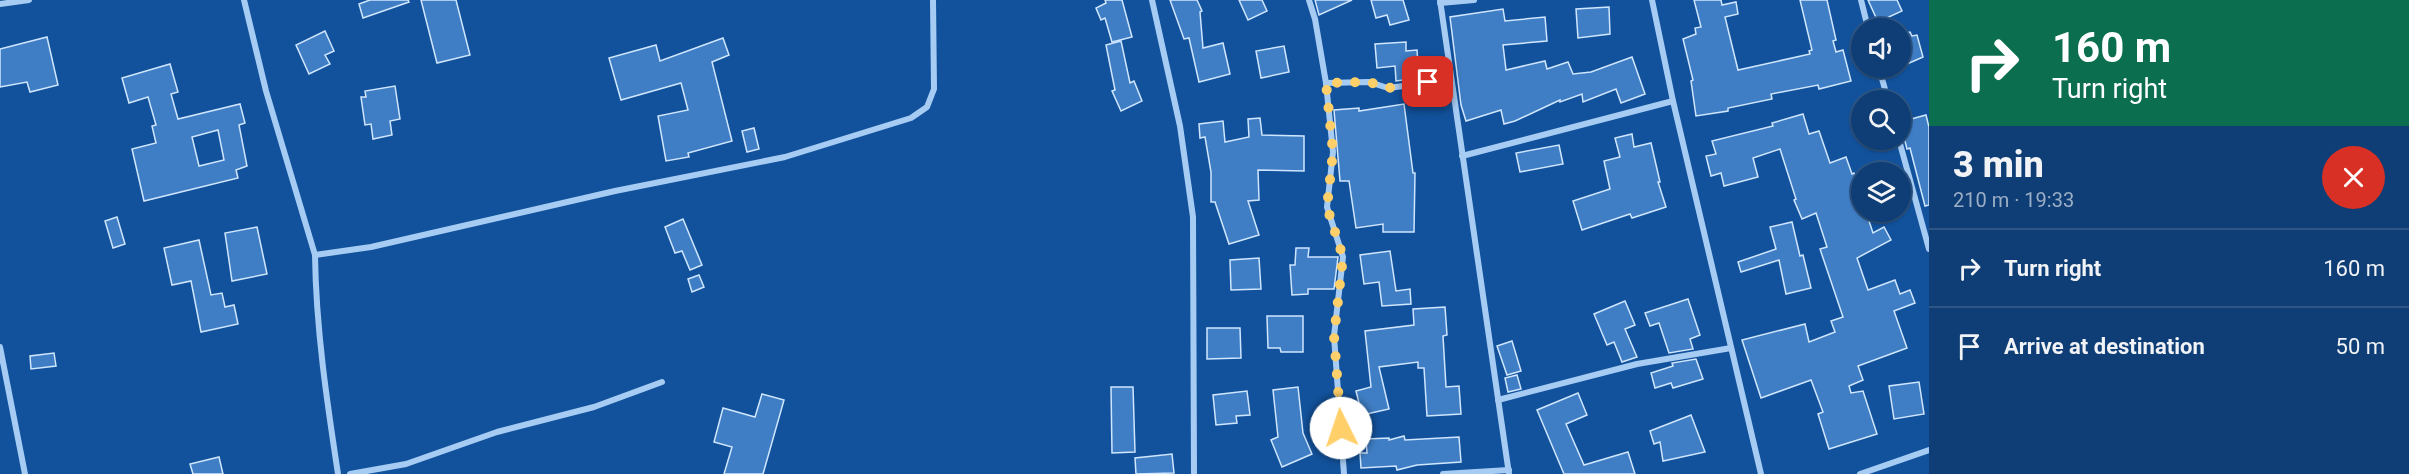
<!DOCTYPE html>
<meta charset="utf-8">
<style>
:root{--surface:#0e3e75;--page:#1c497d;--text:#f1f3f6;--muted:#9baec5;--line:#2e5787}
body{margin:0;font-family:Roboto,sans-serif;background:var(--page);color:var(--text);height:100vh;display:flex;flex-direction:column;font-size:22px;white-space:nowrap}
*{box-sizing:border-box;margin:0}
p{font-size:20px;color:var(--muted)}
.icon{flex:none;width:33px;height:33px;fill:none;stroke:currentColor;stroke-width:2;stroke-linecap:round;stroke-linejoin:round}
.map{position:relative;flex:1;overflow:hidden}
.drawer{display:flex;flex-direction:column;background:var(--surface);width:480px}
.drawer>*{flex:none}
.hud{background:#0b6e4f;color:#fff;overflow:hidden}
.fabs{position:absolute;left:1851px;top:18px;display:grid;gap:12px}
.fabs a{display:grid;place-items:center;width:60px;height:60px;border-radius:50%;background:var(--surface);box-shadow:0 2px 4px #0004,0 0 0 2px var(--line);font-size:30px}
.pin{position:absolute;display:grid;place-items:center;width:51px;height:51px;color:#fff;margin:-26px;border-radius:12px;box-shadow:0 3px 9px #0006}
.me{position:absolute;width:66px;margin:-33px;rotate:356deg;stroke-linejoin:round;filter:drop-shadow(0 0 4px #0008)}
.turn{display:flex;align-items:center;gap:21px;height:126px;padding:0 24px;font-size:27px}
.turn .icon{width:78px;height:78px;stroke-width:2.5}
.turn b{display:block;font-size:42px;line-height:51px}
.round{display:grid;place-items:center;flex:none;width:63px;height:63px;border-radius:32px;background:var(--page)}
.summary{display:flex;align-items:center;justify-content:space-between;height:102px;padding:0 24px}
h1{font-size:36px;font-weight:800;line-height:45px}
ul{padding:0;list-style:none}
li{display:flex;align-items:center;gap:18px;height:78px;padding:0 24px;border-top:2px solid var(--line)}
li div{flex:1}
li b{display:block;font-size:22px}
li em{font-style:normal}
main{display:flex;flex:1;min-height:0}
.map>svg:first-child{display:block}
</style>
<main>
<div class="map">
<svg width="1929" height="474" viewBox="0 0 1929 474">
<rect width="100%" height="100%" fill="#12529c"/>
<!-- building -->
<g fill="#3f7ec5" stroke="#cfe6fe" stroke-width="1.5" fill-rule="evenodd">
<path d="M370 0H408L409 2 363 18 359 4Z"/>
<path d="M421 0H456L470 55 437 63Z"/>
<path d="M1105 0H1122L1132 37 1112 42 1105 18 1101 20 1096 8 1106 3Z"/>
<path d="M1170 0H1197L1202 11 1200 12 1203 48 1223 43 1230 74 1199 82 1189 38 1184 39Z"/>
<path d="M1239 0H1262L1267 11 1248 20Z"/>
<path d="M1315 0H1352L1319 15Z"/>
<path d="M1371 0H1403L1409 20 1390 25 1387 15 1376 18Z"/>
<path d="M1694 0H1721L1722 5 1736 2 1738 14 1725 17 1738 70 1810 54 1809 51 1812 50 1800 0H1827L1836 40 1833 41 1836 52 1843 50 1851 81 1819 89 1818 85 1771 94 1772 99 1728 108V111L1696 116 1691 81 1693 80 1683 39 1696 34 1695 28 1701 27Z"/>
<path d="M1868 0H1897L1902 11 1878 22Z"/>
<path d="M1609 7 1610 34 1578 38 1576 9Z"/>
<path d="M1503 9 1505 21 1545 17 1547 41 1503 45 1506 70 1545 61 1547 69 1568 62 1573 74 1591 72 1632 57 1645 94 1621 103 1616 89 1583 102 1582 94 1560 102V100L1515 121 1504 124 1501 110 1466 121 1461 105 1450 17Z"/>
<path d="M325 31 334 51 325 55 330 64 309 74 296 45Z"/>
<path d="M1910 32 1912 36 1917 35 1923 57 1900 67V34Z"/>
<path d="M47 37 58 85 30 92 27 82 0 87V49Z"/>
<path d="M723 38 729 55 712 62 732 141 688 153 689 157 666 161 658 116 688 110 681 83 621 100 609 58 656 45 660 61Z"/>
<path d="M1121 41 1130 83 1134 81 1142 101 1121 111 1112 91 1115 90 1106 45Z"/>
<path d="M1406 42V51L1417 50 1419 78 1396 81 1395 66 1377 68 1375 44Z"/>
<path d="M1284 46 1289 72 1261 78 1256 51Z"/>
<path d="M170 64 178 92 171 94 178 119 240 104 245 123 239 125 247 166 236 170 238 178 144 201 132 149 156 143 152 126 156 125 148 97 129 103 122 78ZM218 130 224 160 199 166 192 137Z"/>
<path d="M395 86 400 119 390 121 392 135 373 139 371 124 365 125 361 97H366L365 91Z"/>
<path d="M1404 104 1413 173H1415L1414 232H1383V224L1356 228 1349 181H1340L1334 110 1359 108V111Z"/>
<path d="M1803 114 1809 134 1819 131 1830 163 1846 157 1852 174 1854 173 1862 196V212H1866L1873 233 1884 227 1891 240 1857 258 1868 290 1895 280 1900 294 1910 290 1915 303 1894 311 1907 348 1858 366 1863 380 1849 386 1851 393 1863 391 1877 434 1829 449 1818 414 1823 412 1811 380 1761 398 1742 340 1805 324 1809 342 1835 332 1831 321 1843 317 1820 249 1827 247 1816 213 1802 219 1794 200 1796 199 1780 149 1753 158 1758 177 1724 186 1721 173 1711 176 1706 156 1716 154 1712 141 1773 126 1772 123Z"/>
<path d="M1926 115 1929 127V205L1925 206 1910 148 1907 149 1900 122Z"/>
<path d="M1260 118 1262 135 1304 136V171L1258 170 1259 200 1248 201 1259 235 1229 244 1215 202H1211V172L1205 137 1200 138 1199 124 1223 121 1225 142 1249 137 1248 119Z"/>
<path d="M754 128 759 149 747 152 742 131Z"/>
<path d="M1632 134 1634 147 1651 143 1660 182H1658L1666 207 1632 218 1630 214 1582 230 1573 201 1610 189 1604 161 1620 157 1615 138Z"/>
<path d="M1559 145 1563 164 1520 172 1516 153Z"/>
<path d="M117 217 125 244 113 248 105 221Z"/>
<path d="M683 219 702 265 690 270 682 251 675 253 665 227Z"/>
<path d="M1792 222 1800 256 1803 255 1811 288 1786 294 1779 260 1741 272 1738 262 1776 249 1770 227Z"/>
<path d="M257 227 267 274 232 281 225 233Z"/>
<path d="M199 240 211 295 222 293 225 307 234 305 238 324 201 332 191 281 172 285 164 248Z"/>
<path d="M1296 248H1309L1308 257H1338L1334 289H1308V294L1292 295 1290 265H1295Z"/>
<path d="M1390 251 1396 291 1410 289 1411 304 1382 306 1379 282 1364 284 1360 255Z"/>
<path d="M1259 258 1261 289 1231 290 1230 260Z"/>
<path d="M699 275 704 287 692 292 688 279Z"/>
<path d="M1688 299 1700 335 1690 339 1693 349 1669 353 1659 323 1650 326 1645 313Z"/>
<path d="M1625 301 1635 325 1625 329 1637 357 1622 362 1614 342 1607 345 1594 314Z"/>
<path d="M1445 307 1447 335 1443 336 1446 387 1459 386 1461 414 1427 416 1424 368H1418V362L1379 367 1389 409 1362 415 1356 391 1371 387 1365 331 1414 325 1413 309Z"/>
<path d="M1267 316H1303V352H1281L1280 348H1268Z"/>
<path d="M1207 328H1240L1241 358 1207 359Z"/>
<path d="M1512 341 1521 371 1507 375 1497 346Z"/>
<path d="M54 353 56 366 31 369 30 356Z"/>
<path d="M1696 359 1703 379 1673 388 1671 383 1655 388 1651 373 1673 366 1672 363Z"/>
<path d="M1517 375 1521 389 1508 392 1505 378Z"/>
<path d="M1919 382 1924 414 1894 419 1889 386Z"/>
<path d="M1111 387H1133L1135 452 1112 453Z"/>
<path d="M1298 387 1303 433 1312 454 1282 467 1271 440 1278 437 1273 390Z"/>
<path d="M1247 391 1250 415 1236 416 1237 423 1216 425 1213 395Z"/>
<path d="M1578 393 1587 415 1566 424 1584 465 1628 452 1635 474H1564L1537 410Z"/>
<path d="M762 394 784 400 763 474H724L732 447 714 442 723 408 755 417Z"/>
<path d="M1691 415 1705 452 1663 461 1660 442 1654 444 1650 431Z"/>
<path d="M1404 436 1405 440 1459 437 1461 462 1417 465 1397 470 1396 466 1361 468 1360 453H1367L1366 439 1389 438V440Z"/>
<path d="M1172 454 1174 473 1136 474 1135 458Z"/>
<path d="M219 457 223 474H193L190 464Z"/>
</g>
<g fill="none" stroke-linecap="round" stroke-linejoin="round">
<!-- minor -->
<g stroke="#a7ccf4" stroke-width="6">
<path d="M244 0 266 91 315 255 371 247 615 191 785 157 911 118 927 107 934 89 933 0"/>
<path d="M1152 0 1180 126 1193 217 1194 474"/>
<path d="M1309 0 1315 19 1326 83 1333 152 1327 207 1343 257 1334 336 1344 474"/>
<path d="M1440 0 1509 474"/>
<path d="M1652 0 1673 101 1761 474"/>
<path d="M1861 0 1868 28"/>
<path d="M1440 3 1474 0"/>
<path d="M0 4 29 0"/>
<path d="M1879 68 1888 100"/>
<path d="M1326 83 1369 82 1388 88 1451 80"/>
<path d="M1899 140 1929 249"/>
<path d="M1462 156 1673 101"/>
<path d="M315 255C316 329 327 402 338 474"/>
<path d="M0 347 25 474"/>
<path d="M1498 400 1637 364 1731 348"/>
<path d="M350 474 406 464 497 432 594 407 662 382"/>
<path d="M1443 474 1509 470"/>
<path d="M1860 474 1929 450"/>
</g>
</g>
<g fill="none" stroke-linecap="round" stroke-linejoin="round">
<!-- route -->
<path stroke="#ffd06a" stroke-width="10" stroke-dasharray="0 18" d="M1341 428 1334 336 1343 257 1327 207 1333 152 1326 83 1369 82 1388 88 1428 82"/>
</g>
</svg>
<div class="fabs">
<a><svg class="icon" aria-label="sound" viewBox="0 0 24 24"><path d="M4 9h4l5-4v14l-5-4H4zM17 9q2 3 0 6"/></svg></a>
<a><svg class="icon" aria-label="search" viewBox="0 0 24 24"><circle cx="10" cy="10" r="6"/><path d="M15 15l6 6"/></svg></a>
<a><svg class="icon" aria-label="layers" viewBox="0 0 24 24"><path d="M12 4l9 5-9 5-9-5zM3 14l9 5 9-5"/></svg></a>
</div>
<div class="pin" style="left:1428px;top:82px;background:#d93025"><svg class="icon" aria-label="arrive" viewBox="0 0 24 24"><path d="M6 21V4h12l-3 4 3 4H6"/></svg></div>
<svg class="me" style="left:1341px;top:428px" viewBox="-20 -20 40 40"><circle r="19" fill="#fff"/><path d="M0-13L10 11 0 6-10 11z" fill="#ffd06a"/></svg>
</div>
<section class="drawer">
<div class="hud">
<div class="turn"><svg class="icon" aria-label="right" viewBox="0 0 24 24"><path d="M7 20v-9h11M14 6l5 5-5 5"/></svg><div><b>160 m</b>Turn right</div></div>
</div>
<div class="summary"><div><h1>3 min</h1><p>210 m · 19:33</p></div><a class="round" style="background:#d93025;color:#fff"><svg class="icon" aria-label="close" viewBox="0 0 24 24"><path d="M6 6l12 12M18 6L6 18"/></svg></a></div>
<ul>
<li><svg class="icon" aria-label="right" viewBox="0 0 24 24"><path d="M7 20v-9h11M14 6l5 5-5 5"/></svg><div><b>Turn right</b></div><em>160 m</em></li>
<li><svg class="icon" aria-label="arrive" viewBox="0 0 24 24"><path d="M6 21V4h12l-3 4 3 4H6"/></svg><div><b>Arrive at destination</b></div><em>50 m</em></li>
</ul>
</section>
</main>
